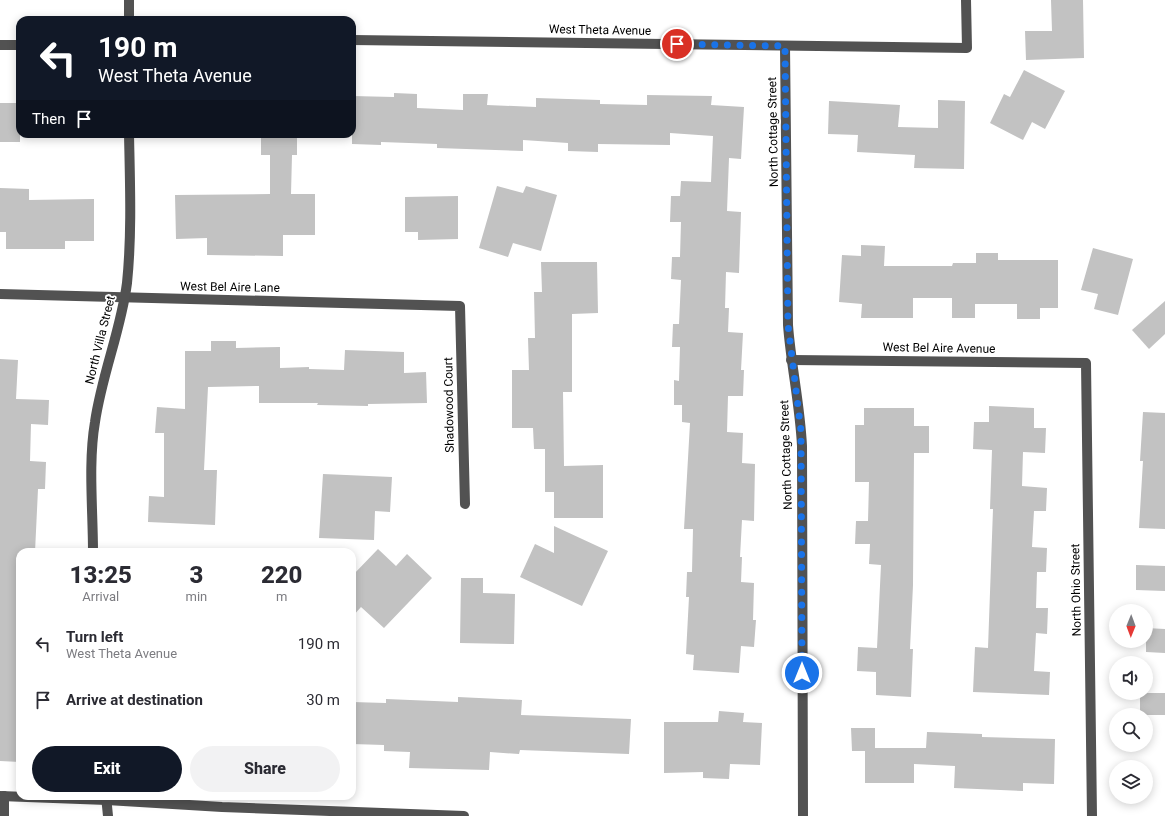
<!DOCTYPE html>
<style>
:root{--surface:#fff;--page:#f2f2f3;--text:#2b2b33;--muted:#7c7c81;--accent:#111827}
body{margin:0;font-family:Roboto,sans-serif;background:var(--page);color:var(--text);height:100vh;display:flex;flex-direction:column;font-size:15px;white-space:nowrap}
*{box-sizing:border-box;margin:0}
p{font-size:13px;color:var(--muted)}
.icon{flex:none;width:22px;height:22px;fill:none;stroke:currentColor;stroke-width:2;stroke-linecap:round;stroke-linejoin:round}
.map{position:relative;flex:1;overflow:hidden}
.details{position:absolute;left:16px;top:548px;width:340px;height:252px;display:flex;flex-direction:column;background:var(--surface);border-radius:12px;box-shadow:0 2px 10px #0003}
.details>*{flex:none}
.top-card{position:absolute;left:16px;top:16px;width:340px;height:122px;border-radius:12px;box-shadow:0 2px 10px #0003;background:#111827;color:#fff;overflow:hidden}
.needle{width:26px;rotate:181deg}
.controls{position:absolute;left:1109px;top:604px;display:grid;gap:8px}
.controls a{display:grid;place-items:center;width:44px;height:44px;border-radius:50%;background:var(--surface);box-shadow:0 2px 10px #0003;font-size:20px}
.pin{position:absolute;display:grid;place-items:center;width:34px;height:34px;color:#fff;margin:-17px;border:2px solid #fff;border-radius:50%;box-shadow:0 1px 4px #0007}
.me{position:absolute;width:44px;margin:-22px;rotate:0deg;stroke-linejoin:round;filter:drop-shadow(0 0 3px #0008)}
.turn{display:flex;align-items:center;gap:14px;height:84px;padding:0 16px;font-size:18px}
.turn .icon{width:52px;height:52px;stroke-width:2.5}
.turn b{display:block;font-size:28px;line-height:34px}
.then{display:flex;align-items:center;height:38px;padding:0 16px;background:#0003;gap:8px;font-size:15px}
.eta{display:flex;justify-content:space-evenly;align-items:center;height:68px;text-align:center}
.eta b{font-size:24px;font-weight:800;line-height:28px}
.primary-button{display:flex;gap:8px;margin-top:auto;padding:8px 16px}
.primary-button a{flex:1;height:46px;border-radius:24px;background:var(--accent);color:#fff;font-size:16px;font-weight:800;line-height:46px;text-align:center}
.primary-button a+a{background:var(--page);color:var(--text)}
ul{padding:0;list-style:none}
li{display:flex;align-items:center;gap:12px;height:56px;padding:0 16px}
li div{flex:1}
li b{display:block;font-size:15px}
li em{font-style:normal}
.map>svg:first-child{display:block}
</style>
<div class="map">
<svg width="1165" height="816" viewBox="0 0 1165 816">
<rect width="100%" height="100%" fill="#fff"/>
<!-- building -->
<g fill="#c2c2c2">
<path d="M1051 0H1083L1084 58 1026 60 1025 31H1052Z"/>
<path d="M1024 70 1065 91 1045 129 1032 122 1023 140 990 123 1004 94 1010 97Z"/>
<path d="M394 93 417 94V108L463 110V94H488L487 105 536 107V98L600 100V104L647 105V95L712 96 711 105 744 107 741 159 729 158 727 211 741 212 739 273 726 272 725 308H729L728 332 743 333 741 370H744L743 396H728L727 432 743 433 742 463 755 464 754 521 742 520 740 557H742L741 582 754 583 753 620H756L754 647 741 646 739 673 693 670 694 655 686 654 689 597H686L687 572H692L693 529H684L690 423 682 422V405H674V380L679 381 680 347H672L673 324H679L681 280 671 279 672 257H680L681 222H670L671 196H680L681 181 711 182 713 136 670 133V145L598 144V152L568 151V143L523 140V151L437 148V144L381 142V145L352 144V96L394 97Z"/>
<path d="M938 100 965 101 964 169 914 168 915 155 857 152 858 135 828 134 829 101 900 105 898 127 938 128Z"/>
<rect x="0" y="103" width="20" height="39"/>
<path d="M261 134H297V155H292L291 194H315V235H283V256L207 255V238L176 239 175 195 270 194V155H261Z"/>
<path d="M497 186 523 193 526 186 557 195 541 251 513 243 508 257 479 248Z"/>
<path d="M0 188 29 189V200L94 199V241H65V249H6V232H0Z"/>
<path d="M458 196V239L418 240V232H405V197Z"/>
<path d="M861 245 885 246 884 266H952L953 263H976V253H998V260H1058V308H1040V319H1017V304H975V318H952V298H913V318H861L862 304 839 302 842 255 861 256Z"/>
<path d="M1093 248 1133 259 1118 315 1094 309 1098 294 1081 290Z"/>
<path d="M541 262H597L598 313 572 314V392H563L564 466 603 465V518H554V492H545V449H534L533 428H512V370H529L528 338H535L534 292H542Z"/>
<path d="M1165 301V334L1149 349 1132 330Z"/>
<path d="M211 341H236V348L280 347V368L309 367V369L344 370 345 350 404 352V373L426 372 427 403 368 404V406L317 405 318 403H259V386L208 387 204 470H217L215 525 148 522 149 496 164 497V433H155L157 407 185 409V351H211Z"/>
<path d="M0 359 18 360 16 399 49 400 48 425 31 424 30 461 46 462 45 489H38L35 552H20V762L0 761Z"/>
<path d="M989 406 1034 408V428H1046L1045 453 1023 452 1022 486 1047 488 1046 511H1034L1032 547 1047 548 1046 572H1037L1036 608H1048L1047 634 1036 633 1034 671 1050 672 1049 695 973 692 975 647 988 648 993 509H990L992 450 973 449 974 422H989Z"/>
<path d="M864 408H914V426H929V453H914L913 585 910 649H913L911 697 876 695V672L857 671 858 647 877 648 881 565 869 564 870 544H855L856 521H868L869 482H855V425H864Z"/>
<path d="M1143 412 1165 413V529L1139 528 1143 461H1140Z"/>
<path d="M323 474 392 477 390 512 375 511 374 540 319 538Z"/>
<path d="M554 526 608 551 582 606 520 577 535 544 554 553Z"/>
<path d="M378 549 396 566 407 554 432 578 384 628 361 607 352 617V576Z"/>
<path d="M1136 565 1165 566V591L1136 590Z"/>
<path d="M461 578H483V593L515 594 514 644 460 643Z"/>
<path d="M1146 628 1165 629V653L1146 652Z"/>
<rect x="1140" y="693" width="25" height="22"/>
<path d="M458 697 522 700 521 715 631 719 629 754 520 750 519 754 490 752 489 770 409 768 410 752 384 751V745L352 744V702L386 703V699L458 702Z"/>
<path d="M719 711 744 713 743 722 762 723 760 765 730 764 729 779 703 778V772L664 773V722H718Z"/>
<path d="M851 728H875V748H926L927 732 982 734V737L1055 739 1054 784 1023 783V791L954 788 955 766 914 764V783H865V751H852Z"/>
</g>
<g fill="none" stroke-linecap="round" stroke-linejoin="round">
<!-- minor -->
<g stroke="#525252" stroke-width="10">
<path d="M129 0V20"/>
<path d="M352 40 967 48 966 0"/>
<path d="M0 45H20"/>
<path d="M785 46 788 325C791 365 800 405 802 446L803 816"/>
<path d="M0 294 460 306 465 504"/>
<path d="M791 360 1086 363 1092 816"/>
<path d="M93 552C93 510 88 463 95 422 102 374 121 330 127 283 132 234 130 183 129 134"/>
<path d="M0 796 107 800 222 807 464 816"/>
<path d="M4 796V816"/>
<path d="M106 796 108 816"/>
</g>
</g>
<g fill="none" stroke-linecap="round" stroke-linejoin="round">
<!-- route -->
<path stroke="#1a73e8" stroke-width="7" stroke-dasharray="0 12.6" d="M677 44 785 46 788 325 801 431 802 673"/>
</g>
<g text-anchor="middle" stroke-width="3.5" stroke-linejoin="round" paint-order="stroke">
<!-- street labels -->
<g font-size="12" fill="#000" stroke="#fff">
<text transform="translate(600 30) rotate(1)" y="4">West Theta Avenue</text>
<text transform="translate(773 132) rotate(-91)" y="4">North Cottage Street</text>
<text transform="translate(230 287) rotate(1)" y="4">West Bel Aire Lane</text>
<text transform="translate(100 340) rotate(-76)" y="4">North Villa Street</text>
<text transform="translate(939 348) rotate(1)" y="4">West Bel Aire Avenue</text>
<text transform="translate(449 405) rotate(-91)" y="4">Shadowood Court</text>
<text transform="translate(786 455) rotate(-92)" y="4">North Cottage Street</text>
<text transform="translate(1076 590) rotate(-91)" y="4">North Ohio Street</text>
</g>
</g>
</svg>
<div class="controls">
<a><svg class="needle" viewBox="-14 -14 28 28"><path d="M0-13l5 13h-10z" fill="#e53935"/><path d="M0 13l5-13h-10z" fill="#7c7c81"/></svg></a>
<a><svg class="icon" aria-label="sound" viewBox="0 0 24 24"><path d="M4 9h4l5-4v14l-5-4H4zM17 9q2 3 0 6"/></svg></a>
<a><svg class="icon" aria-label="search" viewBox="0 0 24 24"><circle cx="10" cy="10" r="6"/><path d="M15 15l6 6"/></svg></a>
<a><svg class="icon" aria-label="layers" viewBox="0 0 24 24"><path d="M12 4l9 5-9 5-9-5zM3 14l9 5 9-5"/></svg></a>
</div>
<div class="pin" style="left:677px;top:44px;background:#d93025"><svg class="icon" aria-label="arrive" viewBox="0 0 24 24"><path d="M6 21V4h12l-3 4 3 4H6"/></svg></div>
<svg class="me" style="left:802px;top:673px" viewBox="-20 -20 40 40"><circle r="17" fill="#1a73e8" stroke="#fff" stroke-width="3"/><path d="M0-11L8 9 0 5-8 9z" fill="#fff"/></svg>
<div class="top-card">
<div class="turn"><svg class="icon" aria-label="left" viewBox="0 0 24 24"><path d="M17 20v-9H6M10 6l-5 5 5 5"/></svg><div><b>190 m</b>West Theta Avenue</div></div>
<div class="then">Then<svg class="icon" aria-label="arrive" viewBox="0 0 24 24"><path d="M6 21V4h12l-3 4 3 4H6"/></svg></div>
</div>
<section class="details">
<div class="eta">
<div><b>13:25</b><p>Arrival</p></div>
<div><b>3</b><p>min</p></div>
<div><b>220</b><p>m</p></div>
</div>
<ul>
<li><svg class="icon" aria-label="left" viewBox="0 0 24 24"><path d="M17 20v-9H6M10 6l-5 5 5 5"/></svg><div><b>Turn left</b><p>West Theta Avenue</p></div><em>190 m</em></li>
<li><svg class="icon" aria-label="arrive" viewBox="0 0 24 24"><path d="M6 21V4h12l-3 4 3 4H6"/></svg><div><b>Arrive at destination</b></div><em>30 m</em></li>
</ul>
<div class="primary-button"><a>Exit</a><a>Share</a></div>
</section>
</div>
